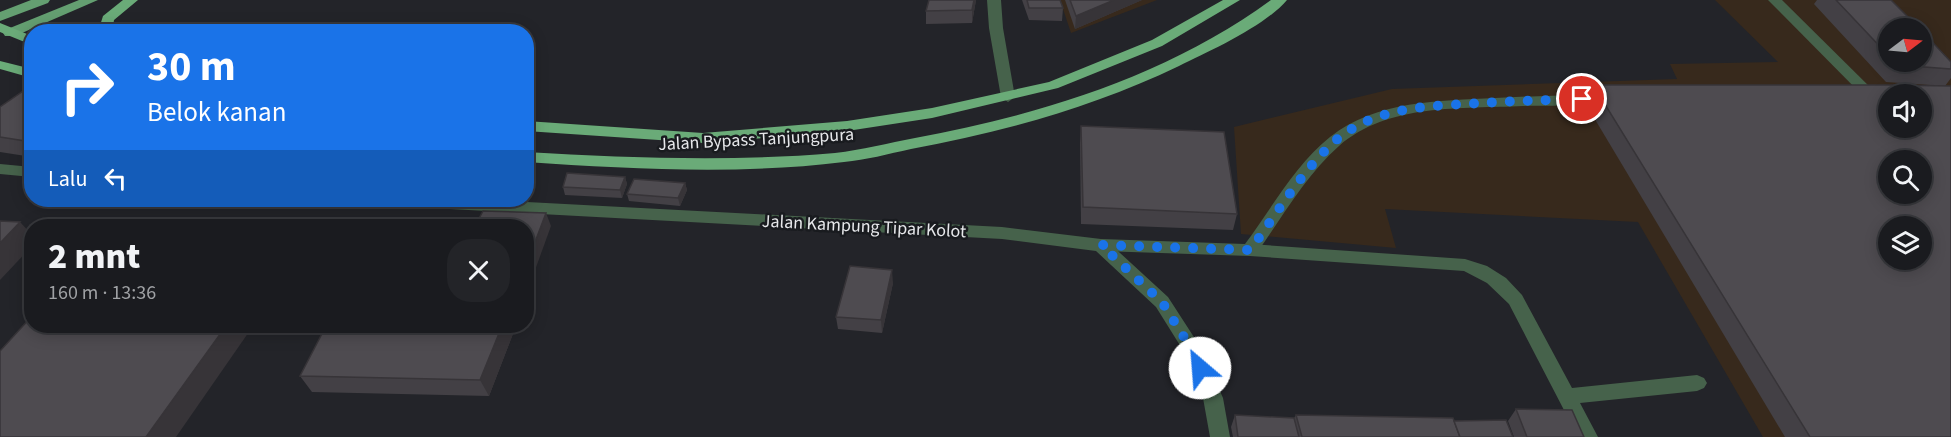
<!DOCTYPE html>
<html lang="id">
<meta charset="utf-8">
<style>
:root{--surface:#1a1b1f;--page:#232428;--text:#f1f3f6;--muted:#9fa1a4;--line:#38393d}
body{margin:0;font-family:"Source Sans 3",sans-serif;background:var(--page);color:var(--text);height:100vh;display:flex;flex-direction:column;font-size:22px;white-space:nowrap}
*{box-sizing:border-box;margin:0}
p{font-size:20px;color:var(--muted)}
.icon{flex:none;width:33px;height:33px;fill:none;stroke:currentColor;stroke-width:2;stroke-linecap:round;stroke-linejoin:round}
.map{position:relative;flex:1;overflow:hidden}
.sheet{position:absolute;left:24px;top:219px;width:510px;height:114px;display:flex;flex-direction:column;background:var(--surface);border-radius:24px;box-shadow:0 3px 15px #0003,0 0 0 2px var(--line)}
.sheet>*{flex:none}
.top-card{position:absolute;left:24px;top:24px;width:510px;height:183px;border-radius:24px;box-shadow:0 3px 15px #0003,0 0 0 2px var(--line);background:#1a73e8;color:#fff;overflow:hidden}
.needle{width:39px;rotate:74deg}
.buttons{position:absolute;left:1878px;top:18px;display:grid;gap:12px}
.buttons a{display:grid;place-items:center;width:54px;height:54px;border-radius:50%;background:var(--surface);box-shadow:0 3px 15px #0003,0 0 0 2px var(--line);font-size:30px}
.pin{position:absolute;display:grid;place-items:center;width:51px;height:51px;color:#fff;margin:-26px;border:3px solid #fff;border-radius:50%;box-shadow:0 2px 6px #0007}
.me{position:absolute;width:66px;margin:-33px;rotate:333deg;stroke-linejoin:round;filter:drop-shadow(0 0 4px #0008)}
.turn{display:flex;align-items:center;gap:21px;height:126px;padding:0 24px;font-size:27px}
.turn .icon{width:78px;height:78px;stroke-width:2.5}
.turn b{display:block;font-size:42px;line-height:51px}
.then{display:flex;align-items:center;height:57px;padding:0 24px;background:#0003;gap:12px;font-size:22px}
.round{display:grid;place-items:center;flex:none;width:63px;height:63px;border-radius:24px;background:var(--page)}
.overview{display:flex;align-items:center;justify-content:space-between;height:102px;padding:0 24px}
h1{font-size:36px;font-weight:800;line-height:45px}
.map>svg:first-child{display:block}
</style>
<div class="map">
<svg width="1951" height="437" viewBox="0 0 1951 437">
<rect width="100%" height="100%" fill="#232429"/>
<!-- industrial -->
<g fill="#37291c" fill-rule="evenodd">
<path d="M1060 0H1157L1071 33Z"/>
<path d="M1715 0H1951V437H1763L1638 222 1385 209 1396 248 1241 234 1234 127 1392 89 1677 79 1670 64 1778 62ZM1888 28H1922V62H1888ZM1888 94H1922V128H1888ZM1888 160H1922V194H1888ZM1888 226H1922V260H1888Z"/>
</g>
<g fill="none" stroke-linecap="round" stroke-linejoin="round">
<!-- service -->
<g fill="#46624b" fill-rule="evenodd">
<path d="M987 0H1001L1003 28 1015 97 1008 102 1001 97 989 28Z"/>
<path d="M1768 0H1782L1879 96 1881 99 1879 102H1869Z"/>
<path d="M1609 94 1616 99 1614 102C1592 108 1548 105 1523 106 1462 109 1388 103 1339 146 1305 176 1282 218 1256 254L1250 256 1101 251 1095 249 1093 245 1095 241 1101 239 1245 244C1272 208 1295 165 1330 137 1377 100 1439 101 1495 98 1533 96 1571 95 1609 94Z"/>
</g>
<!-- minor -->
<g fill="#46624b" fill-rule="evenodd">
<path d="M0 164 32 167V177L0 174Z"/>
<path d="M386 200H490L1002 227 1101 239 1107 241 1168 297 1201 348 1223 398 1230 437H1210L1203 398 1186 355 1156 307 1096 251 1002 239 394 206 388 204Z"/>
<path d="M1250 244 1465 259 1487 266 1506 278 1522 295 1572 388 1697 375 1704 378 1707 383 1704 388 1697 391 1580 403 1598 437H1578L1509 304 1487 283 1464 271 1250 256 1244 254 1242 250 1244 246Z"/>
</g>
<!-- primary -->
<g fill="#649f71" fill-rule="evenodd">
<path d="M31 0H50L48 3 0 21V12Z"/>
<path d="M79 0H98L15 36H5L3 33 5 30Z"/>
</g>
<!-- trunk -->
<g fill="#6aab78" fill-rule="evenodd">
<path d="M123 0H138L114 20 112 32H98L103 16Z"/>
<path d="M1223 0H1240L1162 46 1058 88 932 118 847 131 703 143 526 131V121L703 133 847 121 932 108 1049 82 1152 40Z"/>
<path d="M1271 0H1287C1265 26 1210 51 1179 66 1094 107 1003 132 911 149 888 154 866 160 844 162 739 175 631 169 526 162V152C629 158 732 162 835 153 862 150 888 143 915 138 1040 115 1167 76 1271 0Z"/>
<path d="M0 23 32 36V45L0 32Z"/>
<path d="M0 61 32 69V78L0 69Z"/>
</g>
</g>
<!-- wall -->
<g fill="#434045">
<path d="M976 0 972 23 926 24V11Z"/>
<path d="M1022 0H1060L1063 8 1062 21 1029 20Z"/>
<path d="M1065 0H1142L1075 29Z"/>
<path d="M1817 0H1891L1888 28V62H1951V78L1945 86 1886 82 1814 4Z"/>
<path d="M32 85V157L0 152V107Z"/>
<path d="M1593 85 1951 437H1785L1584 101Z"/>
<path d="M1081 126 1237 214 1233 230 1081 224 1080 143Z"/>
<path d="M625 177 627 184 622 198 565 195 563 187Z"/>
<path d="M685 183 687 190 680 206 629 201 627 194Z"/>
<path d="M893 283 882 333 838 329 836 317Z"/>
<path d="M276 326H516L489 396 312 392 300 376 325 328 281 332Z"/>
<path d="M1516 409 1584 437H1514L1508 421Z"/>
<path d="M1235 415 1294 418 1296 415 1454 421 1513 437H1233L1231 427Z"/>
</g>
<!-- shaded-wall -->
<g fill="#373438">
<path d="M974 0H976L972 23V10Z"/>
<path d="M1114 0H1142L1075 29 1076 16Z"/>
<path d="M625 177 627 184 622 198 620 190Z"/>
<path d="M685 183 687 190 680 206 678 198Z"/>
<path d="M546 213 551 226 526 295V266Z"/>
<path d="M20 222 32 235V246L0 280V243Z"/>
<path d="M892 270 893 283 882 333 881 320Z"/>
<path d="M226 326H253L176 437H146Z"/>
<path d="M502 326H516L489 396 480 380Z"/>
</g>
<!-- building -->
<g fill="#4e4b50" stroke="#373438" stroke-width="1.5" fill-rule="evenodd">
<path d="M929 0H974L972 10 926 11Z"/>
<path d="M1027 0H1060L1063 8H1029Z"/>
<path d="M1070 0H1114L1076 16Z"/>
<path d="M1836 0H1891L1919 28H1888V55Z"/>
<path d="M1922 31 1951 62V69L1898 65 1894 62H1922Z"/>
<path d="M32 85V142L0 137V107Z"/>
<path d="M1593 85H1889L1951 86V437H1810ZM1888 94H1922V128H1888ZM1888 160H1922V194H1888ZM1888 226H1922V260H1888Z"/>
<path d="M1081 126 1224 132 1237 214 1083 207Z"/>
<path d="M567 173 625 177 620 190 563 187Z"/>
<path d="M634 179 685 183 678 198 627 194Z"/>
<path d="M483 211 546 213 526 266V226H475Z"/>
<path d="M0 221 20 222 0 243Z"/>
<path d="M325 224H377L376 226H323Z"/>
<path d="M850 266 892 270 881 320 836 317Z"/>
<path d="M32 316V326H226L146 437H0V351Z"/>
<path d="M326 326H502L480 380 300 376Z"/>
<path d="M1516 409 1572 410 1584 437H1527Z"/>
<path d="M1235 415 1294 418 1299 437H1238Z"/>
<path d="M1296 415 1453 418 1460 437H1302Z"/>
<path d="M1506 420 1513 437H1460L1454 421Z"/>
</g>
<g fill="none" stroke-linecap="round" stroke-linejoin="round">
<!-- route -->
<path stroke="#1a73e8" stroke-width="10" stroke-dasharray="0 18" d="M1200 368 1194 353 1162 302 1101 245 1250 250C1277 214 1301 172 1334 142 1374 106 1432 106 1481 103 1515 101 1548 100 1582 99"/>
</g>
<g text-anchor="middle" stroke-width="5" stroke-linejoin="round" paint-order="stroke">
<!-- street labels -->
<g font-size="18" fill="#e7e8eb" stroke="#191b1f">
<text transform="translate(756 139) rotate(-3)" y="6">Jalan Bypass Tanjungpura</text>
<text transform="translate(864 226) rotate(3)" y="6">Jalan Kampung Tipar Kolot</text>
</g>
</g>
</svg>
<div class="buttons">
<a><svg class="needle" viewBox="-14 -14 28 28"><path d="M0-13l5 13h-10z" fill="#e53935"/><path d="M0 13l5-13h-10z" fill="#9fa1a4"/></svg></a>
<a><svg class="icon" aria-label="sound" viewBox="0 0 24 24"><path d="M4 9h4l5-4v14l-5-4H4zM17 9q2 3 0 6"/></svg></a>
<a><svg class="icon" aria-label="search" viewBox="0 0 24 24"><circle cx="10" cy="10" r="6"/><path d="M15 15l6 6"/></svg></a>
<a><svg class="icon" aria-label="layers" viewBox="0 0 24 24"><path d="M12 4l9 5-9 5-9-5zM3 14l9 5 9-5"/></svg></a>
</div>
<div class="pin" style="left:1582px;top:99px;background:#d93025"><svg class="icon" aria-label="arrive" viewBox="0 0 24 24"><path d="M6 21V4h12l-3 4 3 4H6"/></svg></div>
<svg class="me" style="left:1200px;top:368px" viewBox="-20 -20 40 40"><circle r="19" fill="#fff"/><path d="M0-13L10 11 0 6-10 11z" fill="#1a73e8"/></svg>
<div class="top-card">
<div class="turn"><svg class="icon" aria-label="right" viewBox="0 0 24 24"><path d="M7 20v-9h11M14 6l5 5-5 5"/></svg><div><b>30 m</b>Belok kanan</div></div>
<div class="then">Lalu<svg class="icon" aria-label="left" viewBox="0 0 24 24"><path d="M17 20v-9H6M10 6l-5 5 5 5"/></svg></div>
</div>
<section class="sheet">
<div class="overview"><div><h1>2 mnt</h1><p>160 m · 13:36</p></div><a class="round"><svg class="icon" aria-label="close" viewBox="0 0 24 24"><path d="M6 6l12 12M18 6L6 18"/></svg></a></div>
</section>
</div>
